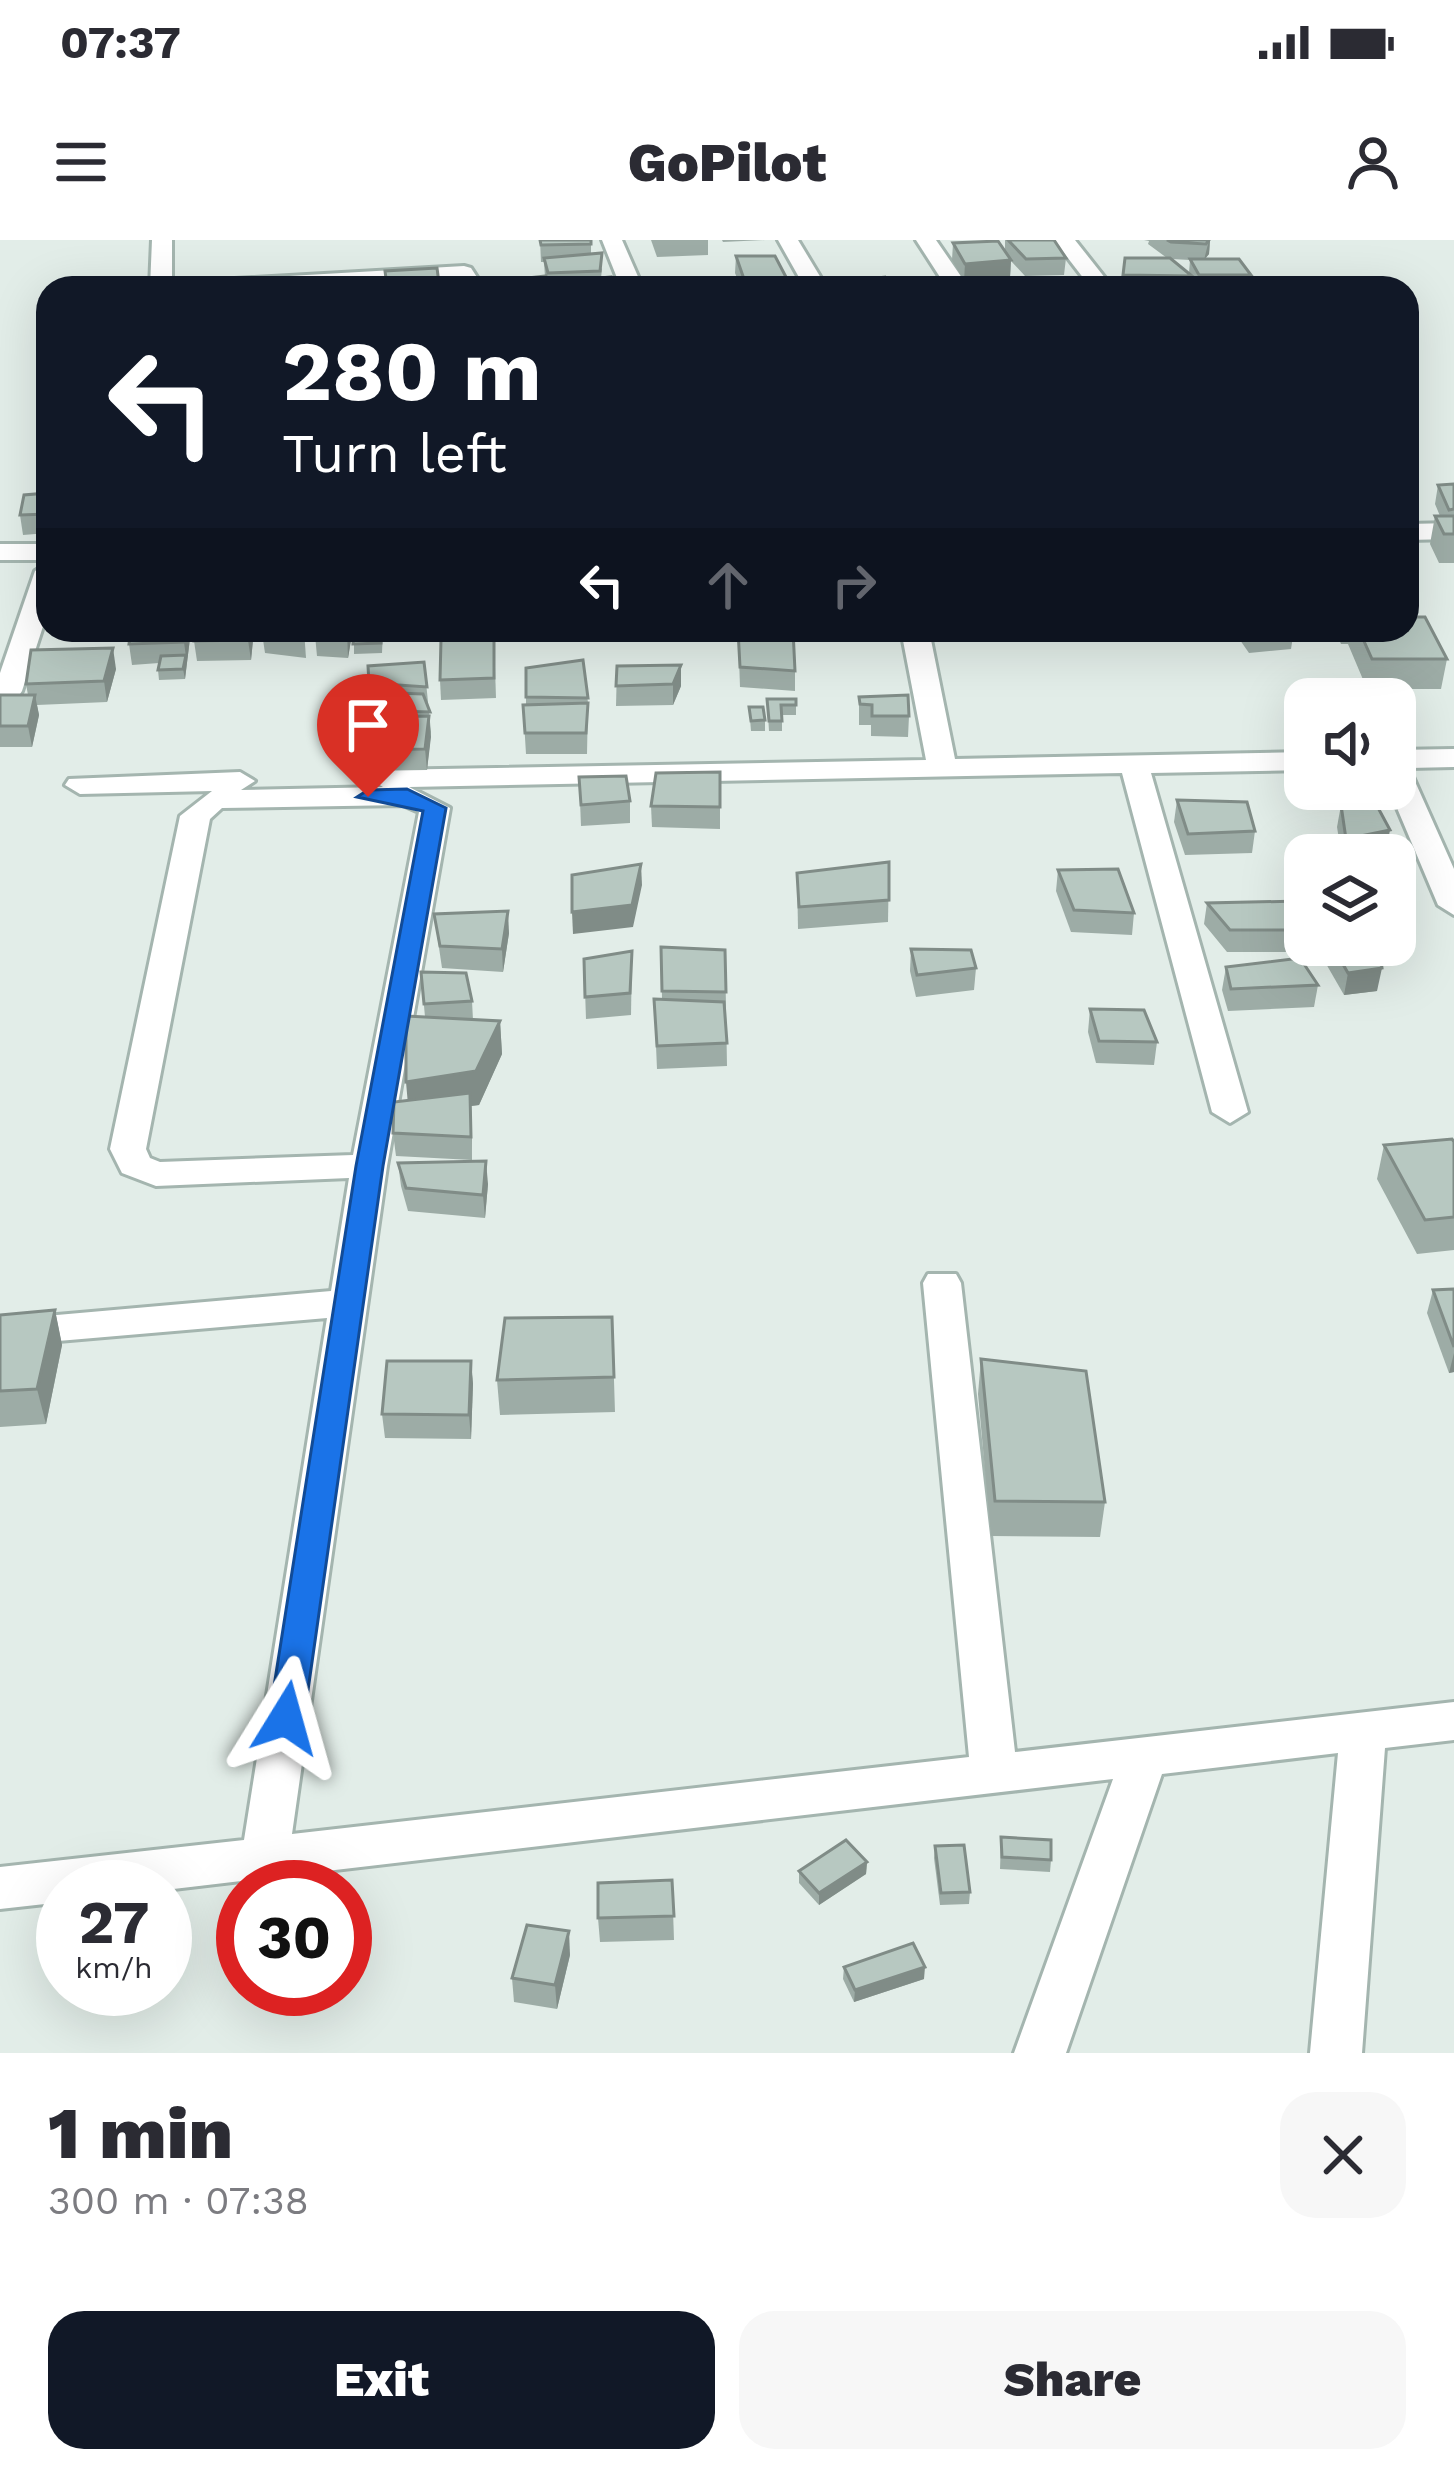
<!DOCTYPE html>
<meta charset="utf-8">
<style>
:root{--surface:#fff;--page:#f7f7f7;--text:#2b2b33;--muted:#7c7c81;--accent:#111827}
body{margin:0;font-family:"Work Sans",sans-serif;background:var(--page);color:var(--text);height:100vh;display:flex;flex-direction:column;font-size:45px;white-space:nowrap}
*{box-sizing:border-box;margin:0}
p{font-size:39px;color:var(--muted)}
.icon{flex:none;width:66px;height:66px;fill:none;stroke:currentColor;stroke-width:2;stroke-linecap:round;stroke-linejoin:round}
.map{position:relative;height:1813px;overflow:hidden}
.panel{display:flex;flex-direction:column;background:var(--surface);flex:1}
.panel>*{flex:none}
.guide{position:absolute;left:36px;top:36px;width:1383px;height:366px;border-radius:36px;box-shadow:0 12px 48px #0002;background:#111827;color:#fff;overflow:hidden}
.tools{position:absolute;left:1284px;top:438px;display:grid;gap:24px}
.tools a{display:grid;place-items:center;width:132px;height:132px;border-radius:24px;background:var(--surface);box-shadow:0 12px 48px #0002;font-size:60px}
.speed{position:absolute;left:36px;top:1620px;display:flex;gap:24px;font-size:60px;font-weight:700;text-align:center}
.speed>*{display:grid;place-content:center;width:156px;height:156px;border-radius:50%;background:var(--surface);box-shadow:0 12px 48px #0002;line-height:1}
.speed small{font-size:30px;font-weight:400}
.speed .limit{border:18px solid #d22;background:#fff;color:#111}
.pin{position:absolute;display:grid;place-items:center;width:102px;height:102px;color:#fff;margin:-123px -51px;border-radius:50% 50% 50% 0;rotate:-45deg;box-shadow:0 0 12px #0007}
.pin .icon{rotate:45deg}
.me{position:absolute;width:132px;margin:-66px;rotate:8deg;stroke-linejoin:round;filter:drop-shadow(0 0 9px #0008)}
.turn{display:flex;align-items:center;gap:42px;height:252px;padding:0 48px;font-size:54px}
.turn .icon{width:156px;height:156px;stroke-width:2.5}
.turn b{display:block;font-size:84px;line-height:102px}
.lanes{display:flex;align-items:center;height:114px;padding:0 48px;background:#0003;justify-content:center;gap:60px;direction:ltr}
.lanes .off{opacity:.35}
.round{display:grid;place-items:center;flex:none;width:126px;height:126px;border-radius:36px;background:var(--page)}
.head{display:flex;align-items:center;justify-content:space-between;height:204px;padding:0 48px}
h1{font-size:72px;font-weight:800;line-height:90px}
.button{display:flex;gap:24px;margin-top:auto;padding:24px 48px}
.button a{flex:1;height:138px;border-radius:36px;background:var(--accent);color:#fff;font-size:48px;font-weight:800;line-height:138px;text-align:center}
.button a+a{background:var(--page);color:var(--text)}
.status{display:flex;justify-content:space-between;align-items:center;height:84px;padding:0 60px;background:var(--surface);direction:ltr}
.status svg{height:33px;fill:currentColor}
header{display:flex;justify-content:space-between;align-items:center;height:156px;padding:0 48px;background:var(--surface);font-size:54px;font-weight:800}
.map>svg:first-child{display:block}
</style>
<div class="status"><b>07:37</b><svg viewBox="0 0 49 12"><path d="M0 12V9h3v3zM5 12V6h3v6zM10 12V3h3v9zM15 12V0h3v12zM26 1h20v11H26zM47 4h2v5h-2z"/></svg></div>
<header><svg class="icon" aria-label="menu" viewBox="0 0 24 24"><path d="M4 6h16M4 12h16M4 18h16"/></svg>GoPilot<svg class="icon" aria-label="person" viewBox="0 0 24 24"><circle cx="12" cy="8" r="4"/><path d="M4 21q1-7 8-7t8 7"/></svg></header>
<div class="map">
<svg width="1454" height="1813" viewBox="0 0 1454 1813">
<rect width="100%" height="100%" fill="#e2ede8"/>
<g fill="none" stroke-linecap="round" stroke-linejoin="round">
<defs>
<g id="minor">
<path d="M152 0H172V48L182 42 464 26 471 28 484 48H462L457 39 293 48H150Z"/>
<path d="M602 0H622L643 48H621Z"/>
<path d="M778 0H798L827 48H805Z"/>
<path d="M916 0H936L969 48H947Z"/>
<path d="M1054 0H1075L1113 48H1091Z"/>
<path d="M1454 283V299L1407 300V284Z"/>
<rect x="0" y="304" width="48" height="16"/>
<path d="M48 323V371L22 451 18 457H0V433L35 331Z"/>
<path d="M901 390H929L955 519 1305 512V530L1151 533 1248 872 1230 883 1212 872 1122 533 409 547 450 568 387 926 292 1594 969 1517 923 1043 928 1034H956L961 1043 1015 1512 1454 1462V1500L1385 1508 1362 1813H1310L1338 1513 1162 1534 1066 1813H1014L1113 1539 165 1650 63 1647V1662L0 1669V1627L244 1600 327 1078 0 1106V1080L331 1051 349 938 156 946 122 933 110 909 180 576 212 551 80 554 65 545 69 539 240 532 255 541 241 550 383 547 370 539 385 530 926 520ZM403 565 419 572 353 915 160 922 150 918 146 909 210 579 222 568Z"/>
<path d="M1454 509V527L1409 528 1454 629V675L1438 665 1389 549H1395V510Z"/>
</g>
</defs>
<!-- minor casing -->
<use href="#minor" stroke="#a4b5af" stroke-width="6"/>
<!-- minor -->
<use href="#minor" fill="#fff" fill-rule="evenodd"/>
</g>
<!-- wall -->
<g fill="#9daca6" fill-rule="evenodd">
<path d="M540 0H591V14L602 29 601 38 611 48H491V42L545 37 544 22H541Z"/>
<path d="M651 0H708V15L657 17Z"/>
<path d="M722 0H765L723 2Z"/>
<path d="M1005 0H1054L1066 18 1064 35 1025 36 1011 21 1010 37 964 41 952 20 953 3 1005 11Z"/>
<path d="M1144 0H1210L1209 14 1205 19 1251 35 1249 48H1195L1191 42V48H1122L1125 18H1167L1148 4 1149 1ZM1172 19 1190 20 1189 33Z"/>
<path d="M736 16 787 39V43L796 48H741L735 33Z"/>
<path d="M437 28 440 48H387L385 31Z"/>
<path d="M1454 244V323H1439L1430 304 1435 276H1440L1435 264 1438 245Z"/>
<path d="M48 253V293L23 295 20 275Z"/>
<path d="M131 390H191L185 439 159 440 158 430 159 423 132 425 129 404Z"/>
<path d="M195 390H254L251 420 197 421 194 401Z"/>
<path d="M304 390 306 418 265 413 262 393Z"/>
<path d="M354 390H383L382 413 354 414Z"/>
<path d="M738 390 795 431V451L740 447Z"/>
<path d="M1233 390H1294L1291 409 1249 413Z"/>
<path d="M1335 390H1407L1447 419 1441 449H1367L1348 404H1341Z"/>
<path d="M352 394 348 418 317 416 315 395Z"/>
<path d="M494 398 496 458 441 460 440 440Z"/>
<path d="M583 420 588 463 587 514H526L523 465H526V428Z"/>
<path d="M424 422 431 492 427 530 362 531 360 510 365 491H362L360 470 369 452 368 426Z"/>
<path d="M617 426 681 446 673 465 616 466Z"/>
<path d="M116 429 107 462 37 465 39 475 32 507H0V455H28L26 444Z"/>
<path d="M859 457 909 476 908 497 871 496V485H859Z"/>
<path d="M767 459H796V475H782V491H769Z"/>
<path d="M749 467 765 480V491H751Z"/>
<path d="M720 532V589L652 587 651 566Z"/>
<path d="M579 537 630 561V583L581 586Z"/>
<path d="M1177 560 1255 591 1252 613 1185 615 1174 582Z"/>
<path d="M1341 565 1386 612H1341L1337 587Z"/>
<path d="M1305 615V661L1303 660 1294 638 1298 616Z"/>
<path d="M889 622 888 682 798 689 797 633Z"/>
<path d="M1058 630 1134 673 1132 695 1071 692 1056 651Z"/>
<path d="M1207 663 1305 672V705H1313L1312 712H1227L1204 684Z"/>
<path d="M434 674 509 693 503 732 442 728Z"/>
<path d="M1328 705H1379L1377 751 1344 755 1325 722Z"/>
<path d="M661 707 725 710 727 826 657 829 654 759H662Z"/>
<path d="M911 709 976 728 974 750 916 757 910 731Z"/>
<path d="M632 711 631 775 586 779 584 719Z"/>
<path d="M1226 727 1318 745 1314 767 1228 771 1222 750Z"/>
<path d="M421 732 472 761 473 780 500 781 502 814 479 865 471 866 472 920 396 916 393 893 408 861 425 777Z"/>
<path d="M1090 769 1157 802 1154 825 1096 823 1088 792Z"/>
<path d="M1454 902V1010L1417 1014 1377 939 1384 905Z"/>
<path d="M398 923 488 944 485 978 408 971 401 946Z"/>
<path d="M1454 1049V1132L1449 1133 1427 1073 1433 1050Z"/>
<path d="M55 1070 62 1105 46 1184 0 1187V1075Z"/>
<path d="M612 1077 615 1172 500 1175 497 1140Z"/>
<path d="M981 1119 1105 1262 1100 1297 991 1296 978 1154Z"/>
<path d="M471 1121 473 1144 471 1199 385 1198 382 1174Z"/>
<path d="M1001 1597 1051 1620 1050 1632 1000 1629Z"/>
<path d="M935 1606 970 1652 969 1664 940 1665 934 1618Z"/>
<path d="M867 1622 866 1634 819 1665 799 1643V1631Z"/>
<path d="M672 1640 674 1700 600 1702 598 1678Z"/>
<path d="M570 1715 557 1769 514 1762 512 1738Z"/>
<path d="M844 1727 924 1739 854 1762 843 1739Z"/>
</g>
<!-- shaded-wall -->
<g fill="#808c87">
<path d="M1209 0H1210L1209 14 1204 20Z"/>
<path d="M1011 20 1010 37 964 41 965 24Z"/>
<path d="M787 39V48L748 44V48H745V42Z"/>
<path d="M185 390H191L185 439 183 429 186 417 184 402Z"/>
<path d="M249 390H254L251 420 248 400Z"/>
<path d="M347 390H351L352 394 348 418Z"/>
<path d="M113 408 116 429 107 462 104 441Z"/>
<path d="M681 425V446L673 465V444Z"/>
<path d="M35 455 39 475 32 507 28 486Z"/>
<path d="M429 476 431 497 427 530 425 509Z"/>
<path d="M1390 590 1386 612 1369 615H1343L1346 599Z"/>
<path d="M641 624 642 645 633 687 573 694 572 672Z"/>
<path d="M508 671 509 693 503 732 502 709Z"/>
<path d="M1382 728 1377 751 1344 755 1348 733Z"/>
<path d="M500 781 502 814 479 865 471 866 472 920 471 897 409 876 406 842Z"/>
<path d="M486 921 488 944 485 978 483 955Z"/>
<path d="M55 1070 62 1105 46 1184 37 1149Z"/>
<path d="M1454 1113V1132L1449 1133Z"/>
<path d="M471 1121 473 1144 471 1199 469 1175Z"/>
<path d="M867 1622 866 1634 819 1665V1653Z"/>
<path d="M569 1691 570 1715 557 1769 555 1745Z"/>
<path d="M925 1727 924 1739 854 1762 855 1750Z"/>
</g>
<!-- building -->
<g fill="#b7c8c1" stroke="#808c87" stroke-width="3">
<path d="M540 0H591V4L541 5Z"/>
<path d="M1008 0H1054L1066 18 1026 19Z"/>
<path d="M1167 0H1209L1206 4 1171 2Z"/>
<path d="M998 1 1011 20 965 24 953 3Z"/>
<path d="M602 13 600 31 548 33 544 18Z"/>
<path d="M736 16H775L787 39 745 42Z"/>
<path d="M1125 18H1170L1192 36 1123 35Z"/>
<path d="M1190 19H1239L1251 35H1199Z"/>
<path d="M437 28 439 43 387 46 385 31Z"/>
<path d="M546 36 549 48H494L491 42Z"/>
<path d="M611 37V48H559V42Z"/>
<path d="M885 37 890 48H845L841 42Z"/>
<path d="M794 42 796 48H750L748 44Z"/>
<path d="M1454 244V269L1449 270 1438 245Z"/>
<path d="M48 253V274L20 275 24 255Z"/>
<path d="M1435 276H1454V294H1444Z"/>
<path d="M1407 377H1425L1447 419H1372L1359 390H1407Z"/>
<path d="M131 390H185L184 402 129 404Z"/>
<path d="M195 390H249L248 400 194 401Z"/>
<path d="M263 390H303L304 398 262 393Z"/>
<path d="M316 390H347L346 398 315 395Z"/>
<path d="M354 390H381V403L353 404Z"/>
<path d="M738 390H793L795 431 740 427Z"/>
<path d="M494 398V438L440 440 441 399Z"/>
<path d="M113 408 104 441 26 444 31 410Z"/>
<path d="M186 415 183 429 158 430 161 416Z"/>
<path d="M583 420 588 458 526 457V428Z"/>
<path d="M424 422 427 447 369 443 368 426Z"/>
<path d="M681 425 673 444 616 446 617 426Z"/>
<path d="M367 452 423 454 430 472 360 470Z"/>
<path d="M0 455H35L28 486H0Z"/>
<path d="M908 455 909 476H872V465L860 464 859 457Z"/>
<path d="M767 459H796V465H781L782 481H769Z"/>
<path d="M588 463 586 493H525L523 465Z"/>
<path d="M749 467H763L765 480 751 481Z"/>
<path d="M429 476 425 509 360 510 362 493H382L384 477Z"/>
<path d="M365 488H379L378 493H365Z"/>
<path d="M720 532V567L651 566 656 533Z"/>
<path d="M626 536 630 561 581 565 579 537Z"/>
<path d="M1177 560 1247 562 1255 591 1188 594Z"/>
<path d="M1376 564 1390 590 1346 599 1341 565Z"/>
<path d="M1355 610 1357 615H1306Z"/>
<path d="M1305 615V634L1298 616Z"/>
<path d="M889 622V660L799 667 797 633Z"/>
<path d="M641 624 632 665 572 672V635Z"/>
<path d="M1118 629 1134 673 1074 670 1058 630Z"/>
<path d="M1299 661 1305 672V690H1230L1207 663Z"/>
<path d="M508 671 502 709 440 706 434 674Z"/>
<path d="M1332 705H1379L1382 728 1348 733Z"/>
<path d="M661 707 725 710 726 752 662 751Z"/>
<path d="M911 709 971 710 976 728 917 735Z"/>
<path d="M632 711 630 753 585 757 584 719Z"/>
<path d="M1300 718 1318 745 1231 749 1226 727Z"/>
<path d="M421 732 466 733 472 761 424 764Z"/>
<path d="M654 759 724 762 727 803 657 806Z"/>
<path d="M1090 769 1144 770 1157 802 1099 801Z"/>
<path d="M406 776 500 781 476 831 406 842Z"/>
<path d="M470 853 471 897 393 893 394 862Z"/>
<path d="M1452 899 1454 902V977L1425 980 1384 905Z"/>
<path d="M486 921 483 955 406 948 398 923Z"/>
<path d="M1454 1049V1107L1433 1050Z"/>
<path d="M55 1070 37 1149 0 1151V1075Z"/>
<path d="M612 1077 614 1137 497 1140 505 1078Z"/>
<path d="M981 1119 1086 1131 1105 1262 995 1261Z"/>
<path d="M387 1121H471L469 1175 382 1174Z"/>
<path d="M1001 1597 1051 1600V1620L1002 1617Z"/>
<path d="M846 1600 867 1622 819 1653 799 1631Z"/>
<path d="M964 1605 970 1652 941 1653 935 1606Z"/>
<path d="M672 1640 674 1676 598 1678V1643Z"/>
<path d="M527 1685 569 1691 555 1745 512 1738Z"/>
<path d="M913 1703 925 1727 855 1750 844 1727Z"/>
</g>
<!-- route -->
<path fill="#1a73e8" stroke="#114b97" stroke-width="3" d="M407 549 446 568 383 926 304 1478 299 1488H274L269 1478 356 926 423 571 357 557 368 550Z"/>
</svg>
<div class="tools">
<a><svg class="icon" aria-label="sound" viewBox="0 0 24 24"><path d="M4 9h4l5-4v14l-5-4H4zM17 9q2 3 0 6"/></svg></a>
<a><svg class="icon" aria-label="layers" viewBox="0 0 24 24"><path d="M12 4l9 5-9 5-9-5zM3 14l9 5 9-5"/></svg></a>
</div>
<div class="speed"><div>27<small>km/h</small></div><div class="limit">30</div></div>
<div class="pin" style="left:368px;top:557px;background:#d93025"><svg class="icon" aria-label="arrive" viewBox="0 0 24 24"><path d="M6 21V4h12l-3 4 3 4H6"/></svg></div>
<svg class="me" style="left:286px;top:1478px" viewBox="-20 -20 40 40"><path d="M0-17L14 15 0 8-14 15z" fill="#1a73e8" stroke="#fff" stroke-width="4"/></svg>
<div class="guide">
<div class="turn"><svg class="icon" aria-label="left" viewBox="0 0 24 24"><path d="M17 20v-9H6M10 6l-5 5 5 5"/></svg><div><b>280 m</b>Turn left</div></div>
<div class="lanes"><svg class="icon" aria-label="left" viewBox="0 0 24 24"><path d="M17 20v-9H6M10 6l-5 5 5 5"/></svg><svg class="icon off" aria-label="ahead" viewBox="0 0 24 24"><path d="M12 20V5M6 11l6-6 6 6"/></svg><svg class="icon off" aria-label="right" viewBox="0 0 24 24"><path d="M7 20v-9h11M14 6l5 5-5 5"/></svg></div>
</div>
</div>
<section class="panel">
<div class="head"><div><h1>1 min</h1><p>300 m · 07:38</p></div><a class="round"><svg class="icon" aria-label="close" viewBox="0 0 24 24"><path d="M6 6l12 12M18 6L6 18"/></svg></a></div>
<div class="button"><a>Exit</a><a>Share</a></div>
</section>
